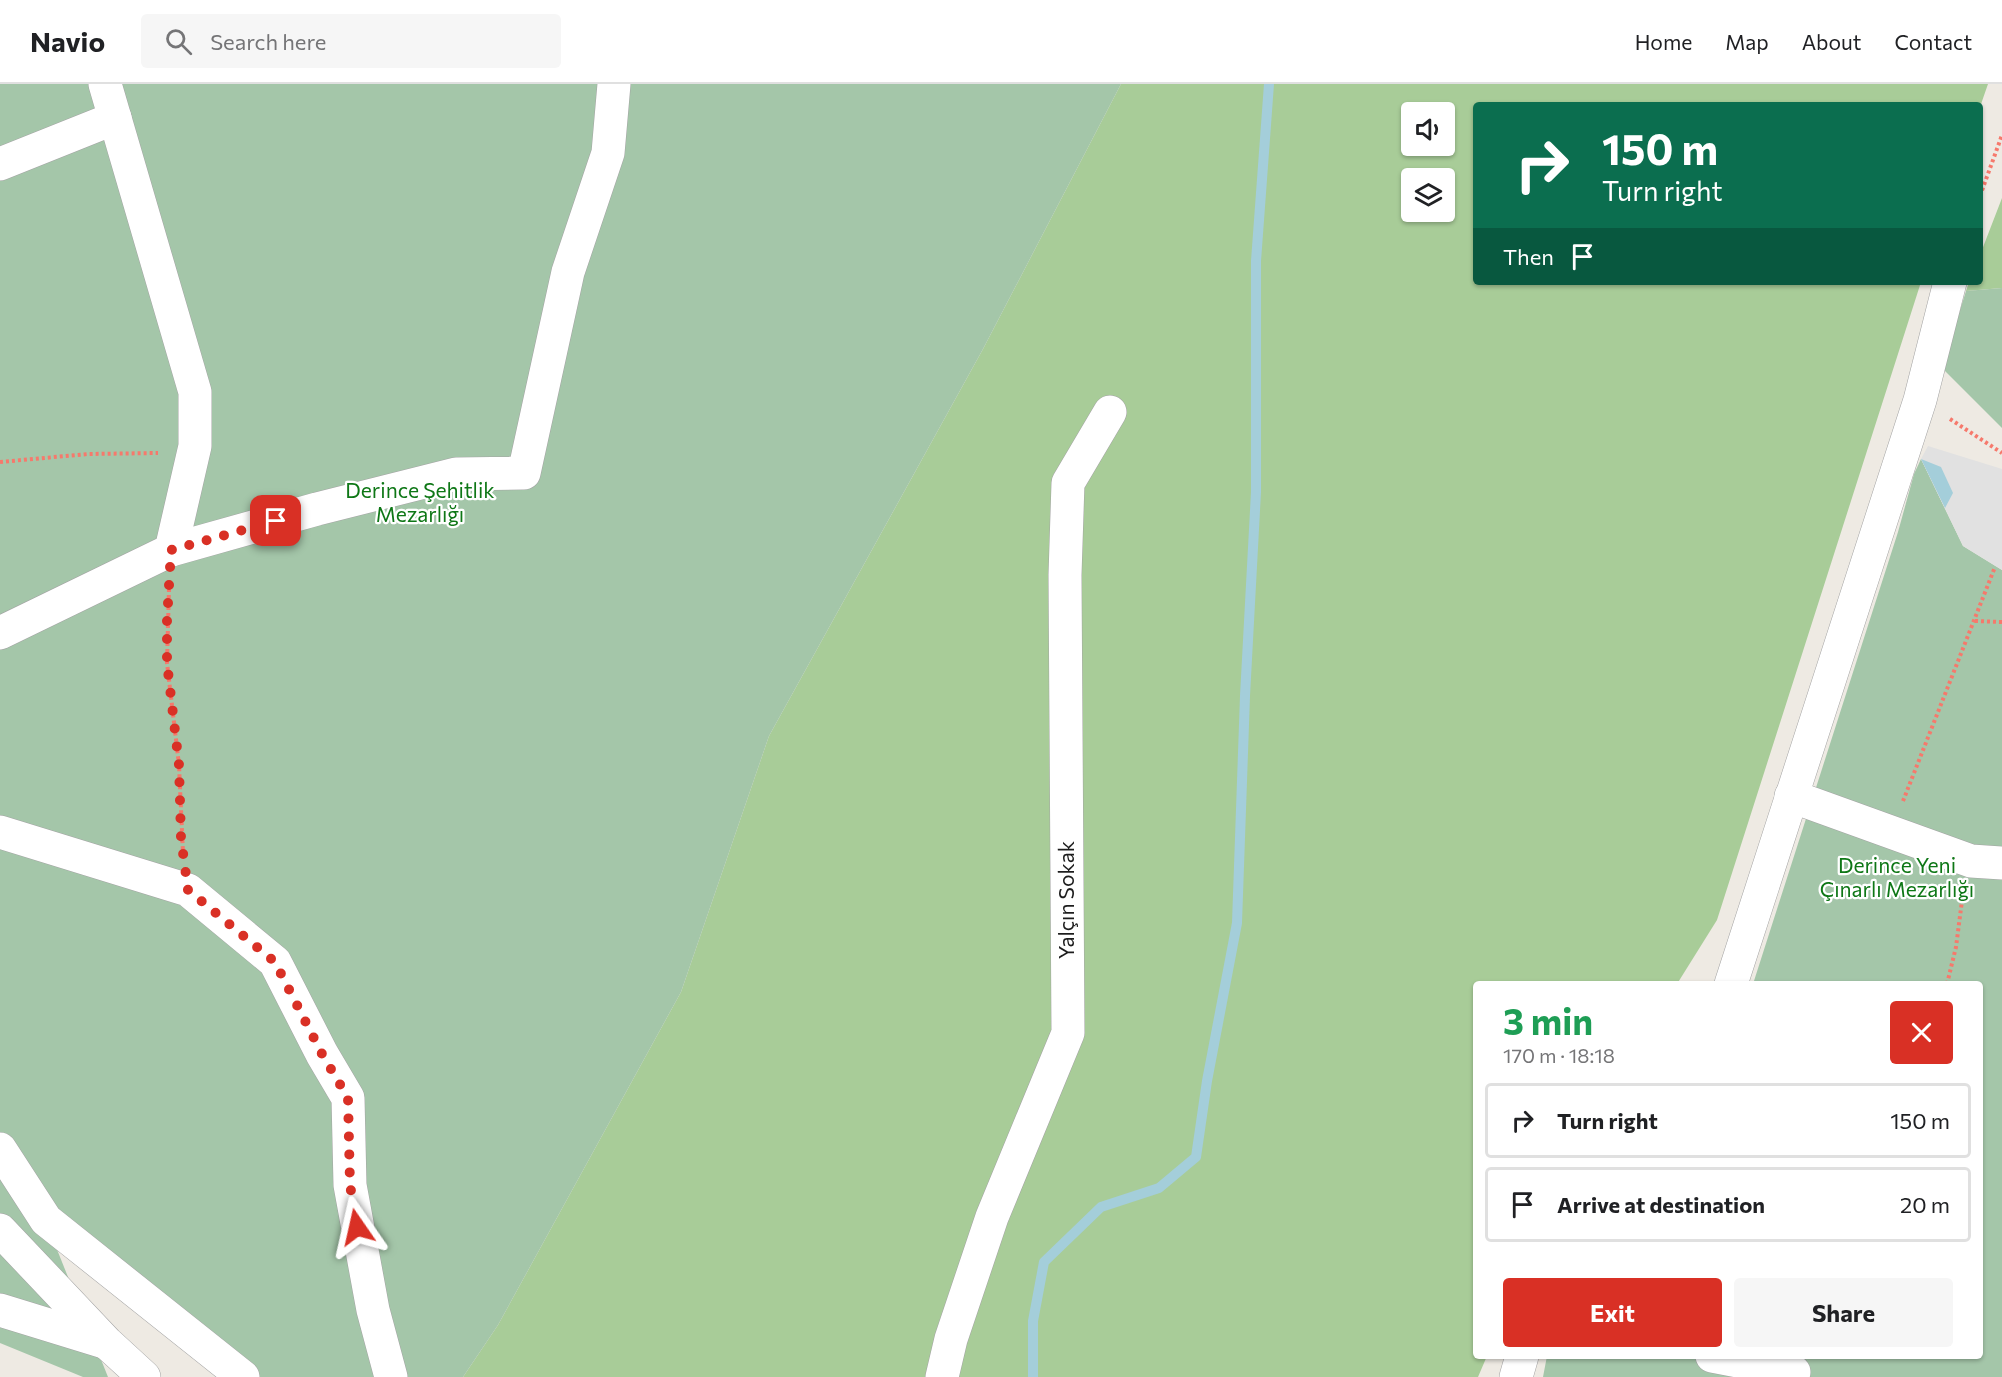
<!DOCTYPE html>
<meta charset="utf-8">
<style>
:root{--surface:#fff;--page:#f6f6f6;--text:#202124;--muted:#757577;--line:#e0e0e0;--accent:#d93025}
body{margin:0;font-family:Commissioner,sans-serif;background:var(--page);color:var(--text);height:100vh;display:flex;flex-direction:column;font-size:22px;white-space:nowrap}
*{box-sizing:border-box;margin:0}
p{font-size:20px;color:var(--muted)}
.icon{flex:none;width:33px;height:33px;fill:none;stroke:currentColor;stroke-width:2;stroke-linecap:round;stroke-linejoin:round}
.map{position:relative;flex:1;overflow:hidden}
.sheet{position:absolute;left:1473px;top:897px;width:510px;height:378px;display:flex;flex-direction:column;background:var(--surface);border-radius:6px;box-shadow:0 2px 4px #0004}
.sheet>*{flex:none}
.guide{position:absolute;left:1473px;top:18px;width:510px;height:183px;border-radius:6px;box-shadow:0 2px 4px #0004;background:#0b6e4f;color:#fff;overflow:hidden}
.fabs{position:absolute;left:1401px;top:18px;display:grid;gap:12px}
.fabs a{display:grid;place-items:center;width:54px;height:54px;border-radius:6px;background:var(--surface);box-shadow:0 2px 4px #0004;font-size:30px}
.pin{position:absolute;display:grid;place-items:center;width:51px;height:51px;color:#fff;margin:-26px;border-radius:12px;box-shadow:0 3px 9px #0006}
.me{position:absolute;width:66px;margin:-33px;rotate:349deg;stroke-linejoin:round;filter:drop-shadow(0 0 4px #0008)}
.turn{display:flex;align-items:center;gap:21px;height:126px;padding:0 30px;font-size:27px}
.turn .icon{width:78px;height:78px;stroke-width:2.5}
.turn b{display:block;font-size:42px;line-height:51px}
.then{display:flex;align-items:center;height:57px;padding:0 30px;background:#0003;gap:12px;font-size:22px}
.round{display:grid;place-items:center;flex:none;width:63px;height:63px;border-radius:6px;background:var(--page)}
.head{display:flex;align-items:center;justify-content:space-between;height:102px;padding:0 30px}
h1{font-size:36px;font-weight:700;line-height:45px;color:#1e9e55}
.action{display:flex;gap:12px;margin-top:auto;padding:12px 30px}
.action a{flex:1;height:69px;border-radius:6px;background:var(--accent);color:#fff;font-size:24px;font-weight:700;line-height:69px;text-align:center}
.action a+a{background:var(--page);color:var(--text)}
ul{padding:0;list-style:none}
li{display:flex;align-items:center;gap:18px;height:75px;margin:0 12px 9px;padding:0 18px;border:3px solid var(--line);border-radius:6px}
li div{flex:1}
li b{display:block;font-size:22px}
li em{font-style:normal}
header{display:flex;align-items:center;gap:36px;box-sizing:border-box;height:84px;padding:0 30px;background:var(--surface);border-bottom:2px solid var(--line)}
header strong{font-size:28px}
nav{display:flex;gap:33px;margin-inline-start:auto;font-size:21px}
.search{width:420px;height:54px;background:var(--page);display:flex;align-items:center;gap:15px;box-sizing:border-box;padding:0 21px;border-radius:6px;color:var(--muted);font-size:22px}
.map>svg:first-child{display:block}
</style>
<header>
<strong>Navio</strong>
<div class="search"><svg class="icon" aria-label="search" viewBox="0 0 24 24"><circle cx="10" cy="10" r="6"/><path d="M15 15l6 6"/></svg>Search here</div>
<nav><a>Home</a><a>Map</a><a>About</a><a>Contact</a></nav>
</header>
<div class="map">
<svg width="2002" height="1293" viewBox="0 0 2002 1293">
<rect width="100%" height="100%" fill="#eeeae3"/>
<!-- forest -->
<g fill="#a8cc98" fill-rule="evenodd">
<path d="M1121 0H1988L1980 23V21H1476V198H1921L1717 836 1677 900H1476V1272H1487L1478 1293H463L498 1241 681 908 769 652 983 265ZM1412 28H1444V62H1412ZM1412 94H1444V128H1412Z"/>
<path d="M2002 114V204L1966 207 1969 198H1980V171Z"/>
</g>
<!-- cemetery -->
<g fill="#a4c6a9">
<path d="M0 0H1121L983 265 769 652 681 908 498 1241 463 1293H242L46 1138 108 1293H83L0 1259Z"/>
<path d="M2002 204V344L1942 284 1966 207Z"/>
<path d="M1921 375 1963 462 2002 486V1293H1543L1547 1272H1980V900H1753L1898 448 1914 390Z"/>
</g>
<!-- parking -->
<path fill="#e1e1e1" d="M1928 362 2002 385V486L1963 462 1921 375Z"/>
<!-- water -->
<path fill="#a4ceda" d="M1921 375 1941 383 1953 409 1945 424Z"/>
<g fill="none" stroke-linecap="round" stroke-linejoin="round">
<!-- stream -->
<path stroke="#a4ceda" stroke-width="10" d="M1033 1293V1237L1044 1178 1101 1123 1159 1104 1196 1073 1207 997 1237 839 1245 612 1256 408V177L1269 0"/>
<defs>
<g id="minor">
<path d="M0 80 115 34"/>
<path d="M171 466 317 425 456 390 524 389 568 188 608 69 614 0"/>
<path d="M0 549 171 466 195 362V308L105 0"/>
<path d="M1791 712 1971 777 2002 779"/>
<path d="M0 748 188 806 275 878 322 970 348 1014 350 1101 373 1226 391 1293"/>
<path d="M1731 900 1920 316 1950 198"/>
<path d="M0 1065 46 1136 243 1293"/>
<path d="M0 1146 107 1259 144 1293"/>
<path d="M0 1226 104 1258"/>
<path d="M1712 1272 1794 1288"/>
<path d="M942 1293 951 1255 992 1133 1068 949 1065 491 1068 399 1110 328"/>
<path d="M1516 1293 1522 1272"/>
</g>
</defs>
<!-- minor casing -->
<use href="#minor" stroke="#a4a4a4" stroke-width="34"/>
<!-- path -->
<g stroke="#f6796c" stroke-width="4" stroke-dasharray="3 3" stroke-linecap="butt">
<path d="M1980 112 2002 51"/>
<path d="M1950 335 2002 369"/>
<path d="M0 378 88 370 158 369"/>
<path d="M169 505 167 579 179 681 183 769"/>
<path d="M1975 537 2002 538"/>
<path d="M1903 717 1995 483"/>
<path d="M1947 900 1956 863 1963 809"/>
</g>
<!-- minor -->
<use href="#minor" stroke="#fff" stroke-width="33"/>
</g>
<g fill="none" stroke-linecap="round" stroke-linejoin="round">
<!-- route -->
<path stroke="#d93025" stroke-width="10" stroke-dasharray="0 18" d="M276 437 171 466 167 537V579L179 681 181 754 188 806 275 878 322 970 348 1014 350 1101 357 1143"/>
</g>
<g text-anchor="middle" stroke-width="4.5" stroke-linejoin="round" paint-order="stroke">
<!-- park labels -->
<g font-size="21" fill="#0e7716" stroke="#fff">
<text x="420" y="414">Derince Şehitlik<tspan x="420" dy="24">Mezarlığı</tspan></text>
<text x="1897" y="789">Derince Yeni<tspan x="1897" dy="24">Çınarlı Mezarlığı</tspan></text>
</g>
<!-- street labels -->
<g font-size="21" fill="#1d1d1d" stroke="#fff">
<text transform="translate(1067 816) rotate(-90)" y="7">Yalçın Sokak</text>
</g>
</g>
</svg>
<div class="fabs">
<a><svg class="icon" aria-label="sound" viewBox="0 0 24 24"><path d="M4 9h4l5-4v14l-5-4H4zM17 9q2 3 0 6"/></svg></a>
<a><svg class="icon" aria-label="layers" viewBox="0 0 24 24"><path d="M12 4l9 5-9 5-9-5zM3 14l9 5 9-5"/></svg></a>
</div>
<div class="pin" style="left:276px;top:437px;background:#d93025"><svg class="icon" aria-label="arrive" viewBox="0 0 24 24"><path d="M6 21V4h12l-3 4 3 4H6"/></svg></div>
<svg class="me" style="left:357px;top:1143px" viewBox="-20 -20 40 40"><path d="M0-17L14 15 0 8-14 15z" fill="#d93025" stroke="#fff" stroke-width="4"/></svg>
<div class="guide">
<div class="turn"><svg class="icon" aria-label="right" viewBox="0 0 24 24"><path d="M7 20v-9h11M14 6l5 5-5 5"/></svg><div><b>150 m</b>Turn right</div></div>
<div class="then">Then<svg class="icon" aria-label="arrive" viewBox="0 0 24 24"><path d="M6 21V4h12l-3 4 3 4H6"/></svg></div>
</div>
<section class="sheet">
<div class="head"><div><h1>3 min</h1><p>170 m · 18:18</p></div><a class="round" style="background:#d93025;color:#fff"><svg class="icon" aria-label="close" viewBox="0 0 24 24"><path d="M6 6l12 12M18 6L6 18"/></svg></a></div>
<ul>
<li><svg class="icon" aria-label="right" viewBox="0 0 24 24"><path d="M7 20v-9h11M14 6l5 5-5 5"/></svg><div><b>Turn right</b></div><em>150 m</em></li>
<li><svg class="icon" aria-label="arrive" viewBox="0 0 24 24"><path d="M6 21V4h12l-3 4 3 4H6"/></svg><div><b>Arrive at destination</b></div><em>20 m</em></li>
</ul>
<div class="action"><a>Exit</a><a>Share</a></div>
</section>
</div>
